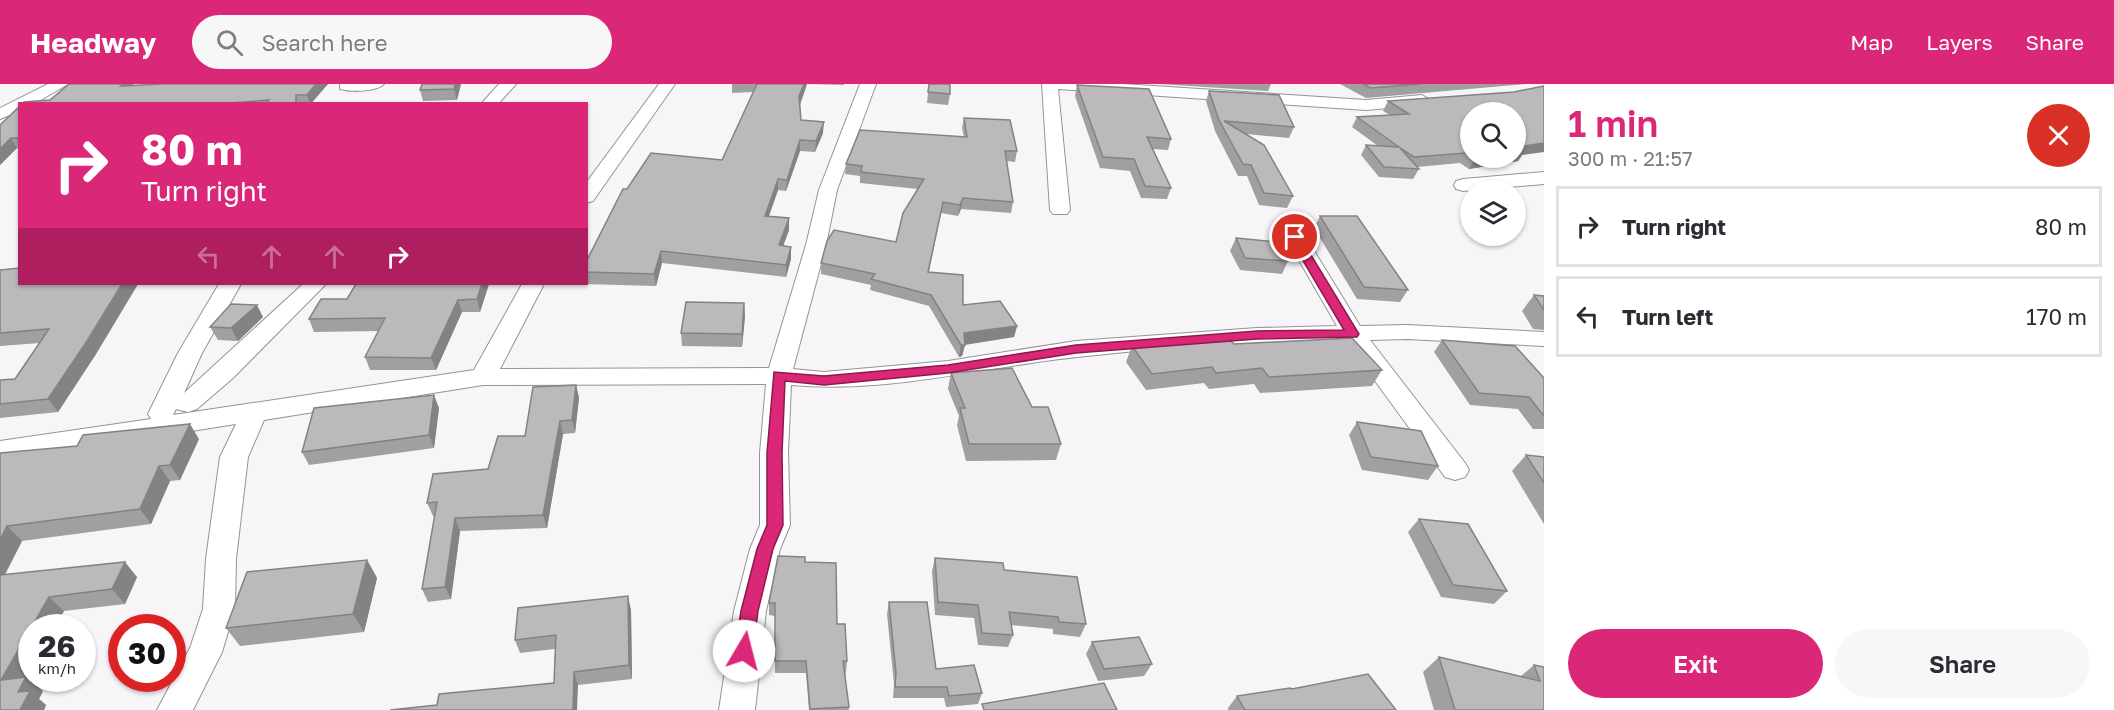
<!DOCTYPE html>
<meta charset="utf-8">
<style>
:root{--surface:#fff;--page:#f7f7f7;--text:#2b2b33;--muted:#7c7c81;--line:#e1e1e2;--accent:#db2777}
body{margin:0;font-family:"Golos Text",sans-serif;background:var(--page);color:var(--text);height:100vh;display:flex;flex-direction:column;font-size:22px;white-space:nowrap}
*{box-sizing:border-box;margin:0}
p{font-size:20px;color:var(--muted)}
.icon{flex:none;width:33px;height:33px;fill:none;stroke:currentColor;stroke-width:2;stroke-linecap:round;stroke-linejoin:round}
.map{position:relative;flex:1;overflow:hidden}
.drawer{display:flex;flex-direction:column;background:var(--surface);width:570px}
.drawer>*{flex:none}
.guide{position:absolute;left:18px;top:18px;width:570px;height:183px;border-radius:0px;box-shadow:0 2px 4px #0004;background:#db2777;color:#fff;overflow:hidden}
.tools{position:absolute;left:1460px;top:18px;display:grid;gap:12px}
.tools a{display:grid;place-items:center;width:66px;height:66px;border-radius:50%;background:var(--surface);box-shadow:0 2px 4px #0004;font-size:30px}
.speed{position:absolute;left:18px;top:530px;display:flex;gap:12px;font-size:30px;font-weight:700;text-align:center}
.speed>*{display:grid;place-content:center;width:78px;height:78px;border-radius:50%;background:var(--surface);box-shadow:0 2px 4px #0004;line-height:1}
.speed small{font-size:15px;font-weight:400}
.speed .limit{border:9px solid #d22;background:#fff;color:#111}
.pin{position:absolute;display:grid;place-items:center;width:51px;height:51px;color:#fff;margin:-26px;border:3px solid #fff;border-radius:50%;box-shadow:0 2px 6px #0007}
.me{position:absolute;width:66px;margin:-33px;rotate:8deg;stroke-linejoin:round;filter:drop-shadow(0 0 4px #0008)}
.turn{display:flex;align-items:center;gap:21px;height:126px;padding:0 24px;font-size:27px}
.turn .icon{width:78px;height:78px;stroke-width:2.5}
.turn b{display:block;font-size:42px;line-height:51px}
.lanes{display:flex;align-items:center;height:57px;padding:0 24px;background:#0003;justify-content:center;gap:30px;direction:ltr}
.lanes .off{opacity:.35}
.round{display:grid;place-items:center;flex:none;width:63px;height:63px;border-radius:32px;background:var(--page)}
.head{display:flex;align-items:center;justify-content:space-between;height:102px;padding:0 24px}
h1{font-size:36px;font-weight:600;line-height:45px;color:var(--accent)}
.cta{display:flex;gap:12px;margin-top:auto;padding:12px 24px}
.cta a{flex:1;height:69px;border-radius:36px;background:var(--accent);color:#fff;font-size:24px;font-weight:600;line-height:69px;text-align:center}
.cta a+a{background:var(--page);color:var(--text)}
ul{padding:0;list-style:none}
li{display:flex;align-items:center;gap:18px;height:81px;margin:0 12px 9px;padding:0 12px;border:3px solid var(--line);border-radius:0px}
li div{flex:1}
li b{display:block;font-size:22px}
li em{font-style:normal}
header{display:flex;align-items:center;gap:36px;box-sizing:border-box;height:84px;padding:0 30px;background:var(--accent);color:#fff}
header strong{font-size:28px}
nav{display:flex;gap:33px;margin-inline-start:auto;font-size:21px}
.search{width:420px;height:54px;background:var(--page);display:flex;align-items:center;gap:15px;box-sizing:border-box;padding:0 21px;border-radius:33px;color:var(--muted);font-size:22px}
main{display:flex;flex:1;min-height:0}
.map>svg:first-child{display:block}
</style>
<header>
<strong>Headway</strong>
<div class="search"><svg class="icon" aria-label="search" viewBox="0 0 24 24"><circle cx="10" cy="10" r="6"/><path d="M15 15l6 6"/></svg>Search here</div>
<nav><a>Map</a><a>Layers</a><a>Share</a></nav>
</header>
<main>
<div class="map">
<svg width="1544" height="626" viewBox="0 0 1544 626">
<rect width="100%" height="100%" fill="#f8f5f9"/>
<g fill="none" stroke-linecap="round" stroke-linejoin="round">
<defs>
<g id="street">
<path d="M48 0H68L34 20H20V27L0 35V24Z"/>
<path d="M340 0H384C376 8 351 8 340 5Z"/>
<path d="M499 0H516L498 20H481Z"/>
<path d="M659 0H675L593 117 586 119V99Z"/>
<path d="M860 0H876L837 106 826 161 793 285 824 288 948 277 1076 257 1257 244 1337 242 1285 152 1288 148H1302L1305 152 1360 242 1407 241 1544 248V262L1407 255 1370 256 1465 379 1469 386 1465 393 1455 396 1445 393 1346 257C1256 258 1166 263 1077 273 982 283 887 310 791 301L788 369 790 441 780 465 766 527 755 626H719L734 527 750 465 760 441V369L766 300 483 301 264 336 248 373 236 475 235 525 222 568 193 626H157L190 564 203 525 206 475 220 373 236 340 0 377V357L151 335 148 330 178 269 219 200H241L202 269 184 309 303 200H326L233 294 197 325 188 328 176 325 173 331 474 286 522 200H544L500 285 769 284 806 161 819 106Z"/>
<path d="M1042 0H1123L1366 16 1422 11 1430 16 1422 21 1366 26 1058 5 1070 126 1067 130H1053L1050 126Z"/>
<path d="M1544 88V100L1463 107 1456 105 1454 101 1456 97 1463 95Z"/>
</g>
</defs>
<!-- street casing -->
<use href="#street" stroke="#959396" stroke-width="2"/>
<!-- street -->
<use href="#street" fill="#fff" fill-rule="evenodd"/>
</g>
<!-- wall -->
<g fill="#a29fa3" fill-rule="evenodd">
<path d="M162 0H328L311 20H22L50 16 134 2Z"/>
<path d="M461 0 457 16 423 17 420 6Z"/>
<path d="M732 0H807L800 21 801 36 823 49 815 68 800 67 786 107 778 106 769 132 789 134V146L783 162 791 163V175L786 193 662 179 656 202 583 200H586V188L627 105 722 76 754 8 732 9Z"/>
<path d="M807 0H844V1Z"/>
<path d="M929 0 950 10 948 21 927 19Z"/>
<path d="M1158 0H1271L1268 7Z"/>
<path d="M1340 0H1526L1366 14Z"/>
<path d="M1077 1 1171 55 1168 66 1152 65 1171 104 1167 115 1141 114 1130 87 1100 84 1075 12Z"/>
<path d="M1209 7 1294 43 1289 54 1246 50 1293 112 1287 124 1259 121 1247 92H1238L1215 47 1206 17Z"/>
<path d="M1514 8 1522 71 1518 77 1469 85 1460 79 1417 83 1419 85 1413 95 1379 93 1361 71 1366 61 1378 62 1352 43 1357 33 1390 31 1383 27 1388 17ZM1470 28 1515 74H1470Z"/>
<path d="M20 22V64H17L0 81V41Z"/>
<path d="M964 34 1017 67 1015 78 1007 77 1013 118 1011 129 961 125 958 132 941 129 929 188 963 221 1017 242 1014 253 965 261 962 272 959 273 929 222 870 206 871 201 821 190V179L896 158 918 105 860 99V92L845 90 846 80 964 53 962 44Z"/>
<path d="M1320 132 1408 206 1400 218 1357 215 1314 144Z"/>
<path d="M1236 154 1288 177 1282 190 1240 186 1230 167Z"/>
<path d="M0 186 20 200H138L96 270 58 328 0 334V296L15 295 40 259 0 262Z"/>
<path d="M489 200 480 228H462L436 286H370L365 273 379 247 314 248 309 235 347 215Z"/>
<path d="M1534 211 1544 212V246L1533 245 1522 227Z"/>
<path d="M744 219 745 232 742 263 682 262 681 249Z"/>
<path d="M263 233 238 257 218 256 210 243Z"/>
<path d="M1442 256 1544 294V345H1533L1518 325 1470 321 1434 268Z"/>
<path d="M1234 260 1382 286 1372 302 1260 309 1254 300 1209 305 1204 299 1146 306 1126 278 1132 262Z"/>
<path d="M951 289 1061 360 1056 376 966 377 957 341 959 332 948 305Z"/>
<path d="M576 301 579 314 575 349 563 350 547 444 460 447 451 515 428 518 422 505 435 432H433L427 419 488 385 525 352Z"/>
<path d="M439 324 434 364 309 381 302 368Z"/>
<path d="M1357 338 1438 382 1428 396 1362 386 1349 351Z"/>
<path d="M199 355 180 396 170 397 151 440 22 457 5 491 137 493 125 520 64 527 55 543H32V586L27 594 43 607 39 615 46 621 44 626H0V369Z"/>
<path d="M1526 371 1544 373V440L1512 387Z"/>
<path d="M1419 435 1507 507 1494 520 1441 513 1408 448Z"/>
<path d="M935 474 1004 486 1086 540 1080 553 1053 550V545L1011 541 1013 551 1008 563 978 561 974 534 935 531 932 487Z"/>
<path d="M367 476 377 494 364 548 240 562 226 544Z"/>
<path d="M805 478 837 540 847 577 846 589H845L849 626H809L806 589H775V532L769 531V519Z"/>
<path d="M889 518 936 585 982 609 978 620 946 623 944 614H893L894 600 887 530Z"/>
<path d="M631 526 632 595 578 601 437 621 554 599 555 565 520 569 515 556Z"/>
<path d="M1092 558 1152 580 1144 592 1098 597 1086 570Z"/>
<path d="M1439 573 1521 592 1534 581 1544 583V626H1434L1423 588Z"/>
<path d="M1292 605 1396 626H1228V624L1237 612Z"/>
</g>
<!-- shaded-wall -->
<g fill="#848284">
<path d="M124 0H133L135 4 121 2Z"/>
<path d="M316 0H328L310 20 307 11Z"/>
<path d="M455 0H461L457 16 454 5Z"/>
<path d="M804 0H807L799 23V12Z"/>
<path d="M824 38 823 49 815 68 816 57Z"/>
<path d="M11 54 17 64 0 81V65Z"/>
<path d="M800 56V67L786 107 787 96Z"/>
<path d="M1544 59V68L1522 71 1518 77 1469 85 1475 75 1483 74H1515V67L1518 63Z"/>
<path d="M778 95V106L765 143V132Z"/>
<path d="M963 114 961 125 958 132 960 121Z"/>
<path d="M789 134V146L779 173V161Z"/>
<path d="M791 163V175L786 193V181Z"/>
<path d="M661 167 662 179 656 202 654 190Z"/>
<path d="M122 200H138L96 270 58 328 48 315Z"/>
<path d="M482 200H489L480 228 477 215Z"/>
<path d="M458 216 462 228 436 286 431 274Z"/>
<path d="M744 219 745 232 742 263V250Z"/>
<path d="M257 221 263 233 238 257 231 244Z"/>
<path d="M1017 242 1014 253 962 261 964 249Z"/>
<path d="M961 261H965L962 272 959 273Z"/>
<path d="M576 301 579 314 575 349 572 336Z"/>
<path d="M434 311 439 324 434 364 429 351Z"/>
<path d="M560 337 563 350 547 444 543 431Z"/>
<path d="M190 340 199 355 180 396 170 381Z"/>
<path d="M159 382 170 397 151 440 140 425Z"/>
<path d="M455 434 460 447 451 515 445 503Z"/>
<path d="M7 442 22 457 0 499V456Z"/>
<path d="M367 476 377 494 364 548 353 530Z"/>
<path d="M125 478 137 493 125 520 112 505Z"/>
<path d="M628 512 631 526 632 595 629 581Z"/>
<path d="M49 513 64 527 55 543H32Z"/>
<path d="M32 544V586L27 594 43 607 39 615 46 621 44 626H20L1 596Z"/>
<path d="M574 588 578 601 577 626H573Z"/>
</g>
<!-- building -->
<g fill="#bcb9bd" stroke="#848284" stroke-width="1.5">
<path d="M69 0H124L121 2 162 0H316L307 11H296V20H266L269 16 219 20H22L24 18 50 16Z"/>
<path d="M422 0H455L454 5 420 6Z"/>
<path d="M757 0H804L799 12 801 36 824 38 816 57 800 56 787 96 778 95 765 132 789 134 779 161 791 163 786 181 661 167 654 190 586 188V178L623 105H627L651 69 722 76Z"/>
<path d="M929 0H950V10L928 8Z"/>
<path d="M1363 0H1421L1371 4Z"/>
<path d="M1077 1 1149 5 1171 55 1147 53 1171 104 1145 102 1134 75 1103 73Z"/>
<path d="M1544 2V59L1518 63 1525 67 1515 69V28H1470V72L1466 69 1414 73 1400 64 1419 85 1384 83 1366 61 1399 63 1357 33 1409 30 1388 17 1514 8Z"/>
<path d="M1209 7 1279 11 1294 43 1224 37 1264 61 1293 112 1264 109 1251 81 1243 80 1219 36Z"/>
<path d="M20 22V54H11L0 65V41Z"/>
<path d="M964 34 1010 36 1017 67H1005L1013 118 963 114 960 121 943 118 928 188 963 191V221L1000 217 1017 242 964 249 965 261H961L931 211 871 195 875 190 821 179 827 157 834 146 896 158 903 129 924 95 861 88 862 82 846 80 860 46 967 53Z"/>
<path d="M1320 132H1357L1408 206 1364 203Z"/>
<path d="M1236 154 1278 158 1288 177 1245 174Z"/>
<path d="M20 184V200H122L87 257 48 315 0 320V296L15 295 49 245 0 249V186Z"/>
<path d="M356 200H482L477 215 458 216 431 274 365 273 385 234 309 235 321 215H347Z"/>
<path d="M1534 211 1544 212V226Z"/>
<path d="M686 218 744 219 742 250 681 249Z"/>
<path d="M231 220 257 221 231 244 210 243Z"/>
<path d="M1226 252 1234 260 1352 254 1382 286 1269 293 1262 284 1216 289 1212 283 1152 290 1132 262Z"/>
<path d="M1442 256 1515 262 1544 294V332L1529 313 1479 309Z"/>
<path d="M1012 284 1032 323H1048L1061 360H969L960 324H965L951 289Z"/>
<path d="M576 301 572 336 560 337 543 431 455 434 445 503 422 505 437 418 427 419 433 390 488 385 498 352H525L533 303Z"/>
<path d="M434 311 429 351 302 368 314 324Z"/>
<path d="M1357 338 1421 347 1438 382 1371 373Z"/>
<path d="M190 340 170 381 159 382 140 425 7 442 0 456V369L77 362 83 351Z"/>
<path d="M1526 371 1544 373V399Z"/>
<path d="M1419 435 1468 440 1507 507 1453 501Z"/>
<path d="M778 472 805 473V478L836 479 837 540H845L847 577H843L849 623 810 625 806 577H775V519H769Z"/>
<path d="M935 474 1003 479 1004 486 1077 493 1086 540 1059 538 1058 533 1009 528 1013 551 982 549 978 521 938 518Z"/>
<path d="M367 476 353 530 226 544 247 488Z"/>
<path d="M125 478 112 505 49 513 1 596 26 593 18 608 30 607 20 626H0V491Z"/>
<path d="M628 512 629 581 574 588 573 626H390L437 621 439 610 554 599 556 551 515 556 518 524Z"/>
<path d="M889 518H927L936 585 974 581 982 609 949 612 947 603H895L896 589Z"/>
<path d="M1139 553 1152 580 1104 585 1092 558Z"/>
<path d="M1439 573 1540 597 1534 581 1544 583V626H1455Z"/>
<path d="M1368 590 1396 626H1245L1237 612 1290 604 1292 605Z"/>
<path d="M1104 599 1117 626H984L982 620Z"/>
</g>
<!-- route -->
<path fill="#db2777" stroke="#8e194d" stroke-width="1.5" d="M1295 149 1300 153 1359 250 1357 253 1257 255 1076 269 948 289 824 301 785 297 782 369 783 441 773 465 758 527 753 567 750 573 744 576 738 573 735 567 741 527 757 465 767 441V369L774 288 824 292 948 281 1076 261 1257 247 1344 246 1289 153Z"/>
</svg>
<div class="tools">
<a><svg class="icon" aria-label="search" viewBox="0 0 24 24"><circle cx="10" cy="10" r="6"/><path d="M15 15l6 6"/></svg></a>
<a><svg class="icon" aria-label="layers" viewBox="0 0 24 24"><path d="M12 4l9 5-9 5-9-5zM3 14l9 5 9-5"/></svg></a>
</div>
<div class="speed"><div>26<small>km/h</small></div><div class="limit">30</div></div>
<div class="pin" style="left:1295px;top:153px;background:#d93025"><svg class="icon" aria-label="arrive" viewBox="0 0 24 24"><path d="M6 21V4h12l-3 4 3 4H6"/></svg></div>
<svg class="me" style="left:744px;top:567px" viewBox="-20 -20 40 40"><circle r="19" fill="#fff"/><path d="M0-13L10 11 0 6-10 11z" fill="#db2777"/></svg>
<div class="guide">
<div class="turn"><svg class="icon" aria-label="right" viewBox="0 0 24 24"><path d="M7 20v-9h11M14 6l5 5-5 5"/></svg><div><b>80 m</b>Turn right</div></div>
<div class="lanes"><svg class="icon off" aria-label="left" viewBox="0 0 24 24"><path d="M17 20v-9H6M10 6l-5 5 5 5"/></svg><svg class="icon off" aria-label="ahead" viewBox="0 0 24 24"><path d="M12 20V5M6 11l6-6 6 6"/></svg><svg class="icon off" aria-label="ahead" viewBox="0 0 24 24"><path d="M12 20V5M6 11l6-6 6 6"/></svg><svg class="icon" aria-label="right" viewBox="0 0 24 24"><path d="M7 20v-9h11M14 6l5 5-5 5"/></svg></div>
</div>
</div>
<section class="drawer">
<div class="head"><div><h1>1 min</h1><p>300 m · 21:57</p></div><a class="round" style="background:#d93025;color:#fff"><svg class="icon" aria-label="close" viewBox="0 0 24 24"><path d="M6 6l12 12M18 6L6 18"/></svg></a></div>
<ul>
<li><svg class="icon" aria-label="right" viewBox="0 0 24 24"><path d="M7 20v-9h11M14 6l5 5-5 5"/></svg><div><b>Turn right</b></div><em>80 m</em></li>
<li><svg class="icon" aria-label="left" viewBox="0 0 24 24"><path d="M17 20v-9H6M10 6l-5 5 5 5"/></svg><div><b>Turn left</b></div><em>170 m</em></li>
</ul>
<div class="cta"><a>Exit</a><a>Share</a></div>
</section>
</main>
